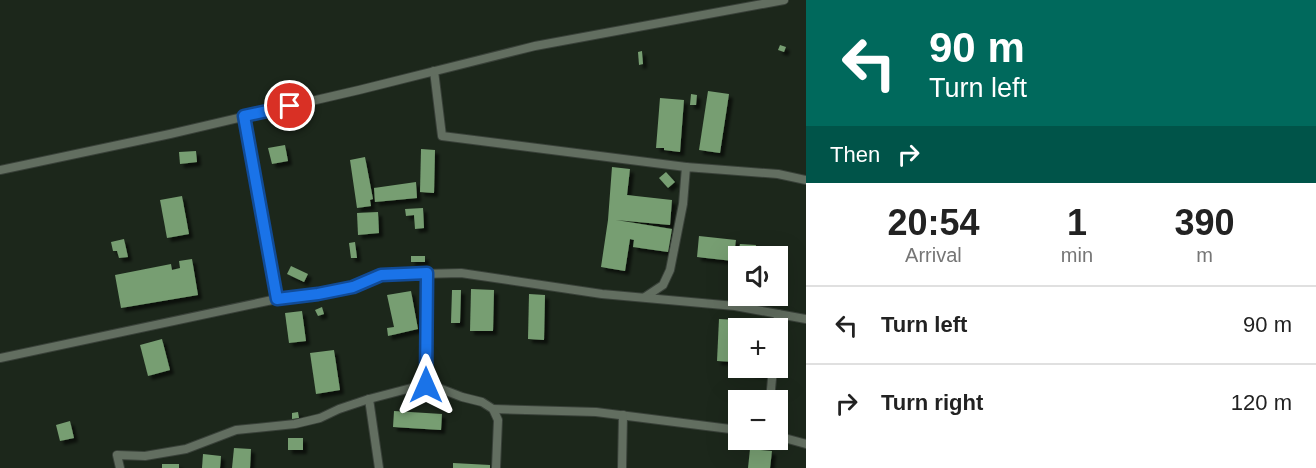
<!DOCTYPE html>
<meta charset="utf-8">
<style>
:root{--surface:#fff;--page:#f6f6f6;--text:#222;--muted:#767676;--line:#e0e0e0}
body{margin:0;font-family:Helvetica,sans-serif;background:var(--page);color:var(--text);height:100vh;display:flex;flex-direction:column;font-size:22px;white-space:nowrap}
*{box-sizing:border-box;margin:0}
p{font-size:20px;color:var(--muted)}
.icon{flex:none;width:33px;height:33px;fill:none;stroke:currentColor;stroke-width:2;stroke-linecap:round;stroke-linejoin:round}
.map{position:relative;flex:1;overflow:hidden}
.details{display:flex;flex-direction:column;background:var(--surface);width:510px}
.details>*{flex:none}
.banner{background:#00695c;color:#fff;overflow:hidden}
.buttons{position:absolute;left:728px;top:246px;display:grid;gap:12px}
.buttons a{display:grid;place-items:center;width:60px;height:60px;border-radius:0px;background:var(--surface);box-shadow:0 6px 24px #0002;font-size:30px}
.pin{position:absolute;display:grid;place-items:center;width:51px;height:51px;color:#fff;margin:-26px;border:3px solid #fff;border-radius:50%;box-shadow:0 2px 6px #0007}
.me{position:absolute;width:66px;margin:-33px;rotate:0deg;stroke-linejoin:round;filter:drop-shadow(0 0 4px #0008)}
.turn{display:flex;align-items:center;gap:21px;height:126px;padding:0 24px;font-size:27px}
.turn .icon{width:78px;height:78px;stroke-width:2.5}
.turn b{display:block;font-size:42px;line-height:51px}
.then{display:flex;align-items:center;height:57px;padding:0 24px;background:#0003;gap:12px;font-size:22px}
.eta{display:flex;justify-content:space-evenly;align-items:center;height:102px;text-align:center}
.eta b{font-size:36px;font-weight:700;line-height:42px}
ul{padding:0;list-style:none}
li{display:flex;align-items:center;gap:18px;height:78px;padding:0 24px;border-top:2px solid var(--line)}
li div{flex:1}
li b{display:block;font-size:22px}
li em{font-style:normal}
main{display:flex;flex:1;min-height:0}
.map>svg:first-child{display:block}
</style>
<main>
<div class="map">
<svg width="806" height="468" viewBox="0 0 806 468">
<defs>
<filter id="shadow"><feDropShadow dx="4" dy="4" stdDeviation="1.5" flood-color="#0009"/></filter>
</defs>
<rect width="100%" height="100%" fill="#1c271b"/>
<!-- building -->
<g fill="#779e72" filter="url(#shadow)">
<path d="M780 45 786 47 784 52 778 50Z"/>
<path d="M642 51 643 64 639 65 638 52Z"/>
<path d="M708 91 729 94 720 153 699 150Z"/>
<path d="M691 94 697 95 696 105H690Z"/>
<path d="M660 98 684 100 680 152 664 150V148H656Z"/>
<path d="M285 145 288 161 272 164 268 148Z"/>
<path d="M421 149 435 150 434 193 420 192Z"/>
<path d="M196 151 197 162 180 164 179 152Z"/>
<path d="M365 157 373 199 370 200 371 206 357 208 350 160Z"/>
<path d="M612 167 630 169 627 195 672 200 670 225 616 220 672 229 668 252 633 247 634 240 630 239 625 271 601 267 608 220Z"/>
<path d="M666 172 675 182 668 188 659 178Z"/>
<path d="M416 182 417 198 375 202 374 188Z"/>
<path d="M182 196 189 234 167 238 160 200Z"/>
<path d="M423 208 424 228 415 229 414 215 406 216 405 209Z"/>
<path d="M378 212 379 233 358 235 357 213Z"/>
<path d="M699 236 736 240 733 261 697 257Z"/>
<path d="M124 239 128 257 119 258 117 251H113L111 242Z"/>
<path d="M355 242 357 258H351L349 243Z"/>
<path d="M740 244 756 245 755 252 739 251Z"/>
<rect x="411" y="256" width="14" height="6"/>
<path d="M192 259 198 295 121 308 115 275 171 264 172 270 180 268 179 261Z"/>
<path d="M291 266 308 274 304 282 287 274Z"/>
<path d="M471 289 494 290 493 331H470Z"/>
<path d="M452 290H461L460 323H451Z"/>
<path d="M411 291 418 329 388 336 387 328 394 327 387 295Z"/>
<path d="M529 294 545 295 544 340 528 339Z"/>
<path d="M322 307 324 314 318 316 315 310Z"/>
<path d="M302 311 306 341 289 343 285 313Z"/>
<path d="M719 319 739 320 737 362 717 361Z"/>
<path d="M741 325 759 327V328H741Z"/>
<path d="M162 339 170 370 148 376 140 345Z"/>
<path d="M334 350 340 390 316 394 310 353Z"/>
<path d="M751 368H763L762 375 750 373Z"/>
<path d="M394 411 442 414 441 430 393 427Z"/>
<path d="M298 412 299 418 292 419V413Z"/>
<path d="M70 421 74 438 60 441 56 425Z"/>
<rect x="288" y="438" width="15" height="12"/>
<path d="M234 448 251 449 250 468H232Z"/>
<path d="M750 449 772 451 770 468H748Z"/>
<path d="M203 454 221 456 220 468H202Z"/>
<path d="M453 463 490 465V468H453Z"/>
<rect x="162" y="464" width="17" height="4"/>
</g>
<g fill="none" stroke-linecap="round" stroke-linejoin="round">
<defs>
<g id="minor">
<path d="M434 71 442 136 686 167"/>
<path d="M0 170 170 134 359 90 535 46 784 0"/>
<path d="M645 297 663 285 670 270 683 204 686 167 778 174 806 180"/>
<path d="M277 299 318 294 353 287 381 275 461 273 602 294 735 306 806 319"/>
<path d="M777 328 778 314"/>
<path d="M0 358 277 299 244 116"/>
<path d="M426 385 427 273"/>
<path d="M369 399 379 468"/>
<path d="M770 400 773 368"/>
<path d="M493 409 596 412 738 430"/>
<path d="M777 436 806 444"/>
<path d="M120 468 117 455 145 456 186 449 236 430 295 424 320 418 339 409 369 399 419 386 431 385 462 397 482 402 493 409 498 420 496 468"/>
<path d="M622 468 623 415"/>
</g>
</defs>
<!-- minor casing -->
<use href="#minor" stroke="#394139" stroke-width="10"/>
<!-- minor -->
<use href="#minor" stroke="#626e60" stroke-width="8"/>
</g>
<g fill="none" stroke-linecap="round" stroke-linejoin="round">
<defs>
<path id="route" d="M290 106 244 116 277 299 318 294 353 287 381 275 427 273 426 385"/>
</defs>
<!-- route casing -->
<use href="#route" stroke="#114b97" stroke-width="15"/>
<!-- route -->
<use href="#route" stroke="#1a73e8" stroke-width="10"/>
</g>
</svg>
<div class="buttons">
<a><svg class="icon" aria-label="sound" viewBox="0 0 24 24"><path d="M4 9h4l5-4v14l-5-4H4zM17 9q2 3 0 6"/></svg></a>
<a>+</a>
<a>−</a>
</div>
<div class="pin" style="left:290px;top:106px;background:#d93025"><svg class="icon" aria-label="arrive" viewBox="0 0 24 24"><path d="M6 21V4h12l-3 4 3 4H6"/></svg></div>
<svg class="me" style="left:426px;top:385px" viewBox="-20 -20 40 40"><path d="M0-17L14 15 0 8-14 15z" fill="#1a73e8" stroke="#fff" stroke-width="4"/></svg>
</div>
<section class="details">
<div class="banner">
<div class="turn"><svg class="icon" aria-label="left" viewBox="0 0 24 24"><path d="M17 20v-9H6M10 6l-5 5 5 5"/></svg><div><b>90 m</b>Turn left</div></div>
<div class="then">Then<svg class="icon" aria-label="right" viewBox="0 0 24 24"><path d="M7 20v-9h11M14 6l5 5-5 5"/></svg></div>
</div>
<div class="eta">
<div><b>20:54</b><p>Arrival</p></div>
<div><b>1</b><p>min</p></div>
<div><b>390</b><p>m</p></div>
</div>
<ul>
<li><svg class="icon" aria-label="left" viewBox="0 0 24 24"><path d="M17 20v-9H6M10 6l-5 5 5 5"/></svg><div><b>Turn left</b></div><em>90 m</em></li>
<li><svg class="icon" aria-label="right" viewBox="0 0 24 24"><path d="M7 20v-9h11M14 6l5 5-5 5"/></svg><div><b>Turn right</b></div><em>120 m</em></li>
</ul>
</section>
</main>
